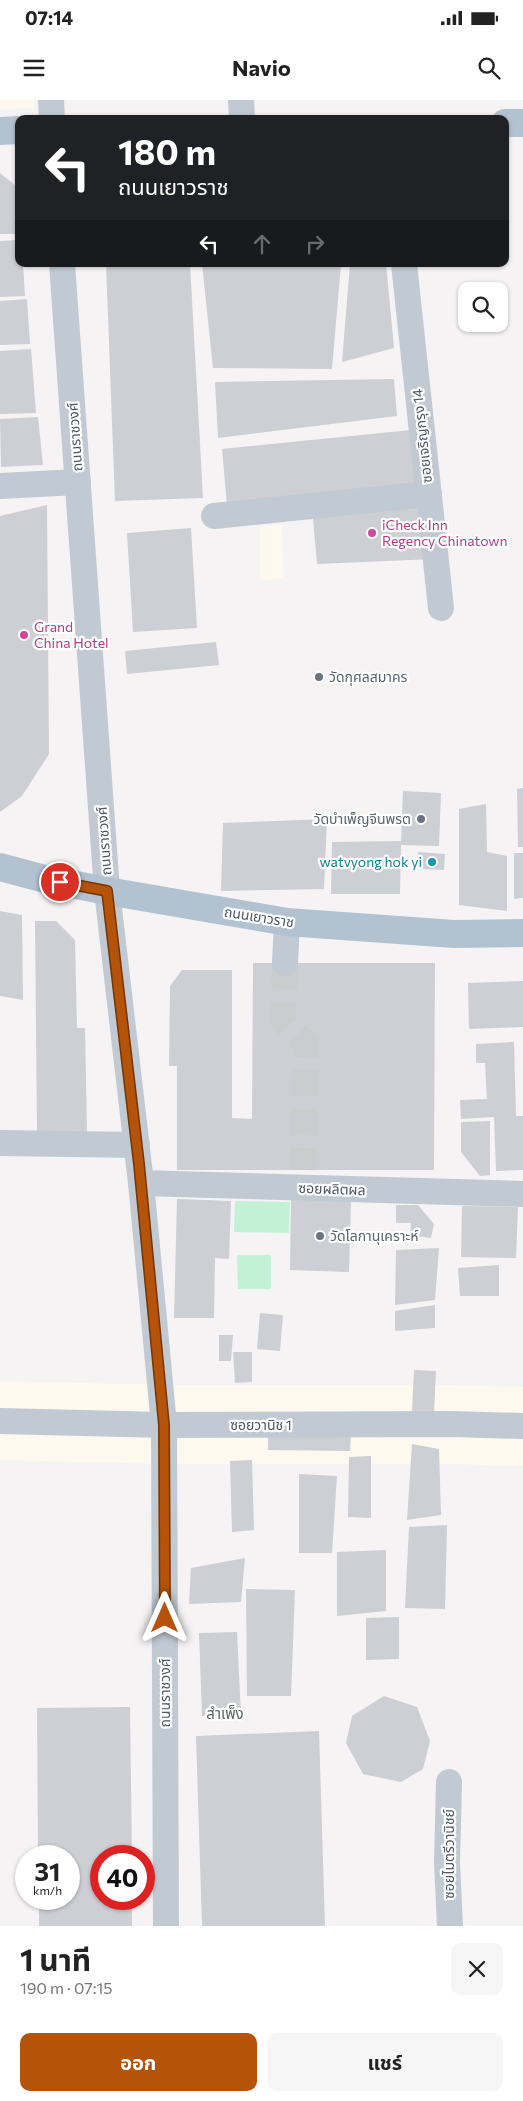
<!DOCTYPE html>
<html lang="th">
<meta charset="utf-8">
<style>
:root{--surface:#fff;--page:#f6f6f6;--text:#222;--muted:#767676;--accent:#b45309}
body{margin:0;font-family:Commissioner,"Noto Sans Thai",sans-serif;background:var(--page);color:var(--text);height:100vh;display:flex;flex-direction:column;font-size:19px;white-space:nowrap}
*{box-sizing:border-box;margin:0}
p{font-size:16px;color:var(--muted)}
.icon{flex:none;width:28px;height:28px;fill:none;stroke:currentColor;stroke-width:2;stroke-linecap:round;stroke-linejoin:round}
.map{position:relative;height:1826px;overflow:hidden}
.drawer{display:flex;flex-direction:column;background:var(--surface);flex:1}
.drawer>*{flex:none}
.hud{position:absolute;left:15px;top:15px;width:494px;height:152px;border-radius:10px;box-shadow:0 1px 4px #0004;background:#202124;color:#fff;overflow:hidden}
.controls{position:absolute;left:458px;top:182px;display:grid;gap:10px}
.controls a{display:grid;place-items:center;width:50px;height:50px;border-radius:10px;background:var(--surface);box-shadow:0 1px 4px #0004;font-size:25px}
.speed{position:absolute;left:15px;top:1745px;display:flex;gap:10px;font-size:25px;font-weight:700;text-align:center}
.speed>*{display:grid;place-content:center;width:65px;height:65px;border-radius:50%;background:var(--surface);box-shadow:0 1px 4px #0004;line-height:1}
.speed small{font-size:12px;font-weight:400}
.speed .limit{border:8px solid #d22;background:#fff;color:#111}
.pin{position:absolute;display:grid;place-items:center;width:42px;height:42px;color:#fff;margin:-21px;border:2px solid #fff;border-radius:50%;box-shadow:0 1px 5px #0007}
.me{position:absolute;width:55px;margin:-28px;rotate:0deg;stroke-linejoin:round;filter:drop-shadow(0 0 4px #0008)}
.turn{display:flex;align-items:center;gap:18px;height:105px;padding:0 20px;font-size:22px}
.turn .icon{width:65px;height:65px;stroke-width:2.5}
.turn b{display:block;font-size:35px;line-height:42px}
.lanes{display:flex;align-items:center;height:48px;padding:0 20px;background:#0003;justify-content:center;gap:25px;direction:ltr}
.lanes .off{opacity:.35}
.round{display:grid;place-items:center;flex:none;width:52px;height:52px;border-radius:10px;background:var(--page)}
.overview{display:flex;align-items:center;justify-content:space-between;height:85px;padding:0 20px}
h1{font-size:30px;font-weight:700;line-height:38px}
.button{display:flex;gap:10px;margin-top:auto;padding:10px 20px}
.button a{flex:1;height:58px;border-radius:10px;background:var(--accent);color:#fff;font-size:20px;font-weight:700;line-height:58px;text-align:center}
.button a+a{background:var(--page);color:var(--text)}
.status{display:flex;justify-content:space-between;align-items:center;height:35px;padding:0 25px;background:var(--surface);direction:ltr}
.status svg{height:14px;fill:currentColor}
header{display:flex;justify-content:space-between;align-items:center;height:65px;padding:0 20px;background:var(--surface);font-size:22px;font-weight:700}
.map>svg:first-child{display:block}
</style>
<div class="status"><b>07:14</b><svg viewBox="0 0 49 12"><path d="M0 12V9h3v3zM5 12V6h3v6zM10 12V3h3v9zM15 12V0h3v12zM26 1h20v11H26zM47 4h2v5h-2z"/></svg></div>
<header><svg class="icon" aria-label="menu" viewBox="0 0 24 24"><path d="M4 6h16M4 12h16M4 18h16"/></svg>Navio<svg class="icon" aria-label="search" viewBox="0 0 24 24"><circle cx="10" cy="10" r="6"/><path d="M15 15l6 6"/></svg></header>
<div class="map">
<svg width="523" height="1826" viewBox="0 0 523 1826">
<rect width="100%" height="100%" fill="#f5f3f3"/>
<!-- commercial -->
<g fill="#fdf9ef">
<path d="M0 0H34V8L0 9Z"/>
<path d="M282 425 283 479 260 480V426Z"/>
<path d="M0 1281 166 1285H452L523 1287V1366L450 1364H163L0 1360Z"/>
</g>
<!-- green -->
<g fill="#c3f1d5">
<path d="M235 1101 290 1102 289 1133 234 1132Z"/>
<path d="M237 1155H271V1189H238Z"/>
</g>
<!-- building -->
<g fill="#cdcfd5">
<path d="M0 73 16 86 17 134H0Z"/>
<path d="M19 140V164H23L25 196 0 197V141Z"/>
<path d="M106 164H190L203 398 115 401Z"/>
<path d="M202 164H341L332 269 213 268Z"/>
<path d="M350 164H386L394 248 342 262Z"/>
<path d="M27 199 30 244 0 245V201Z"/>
<path d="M31 249 36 313 0 314V251Z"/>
<path d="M394 279 397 316 218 338 215 282Z"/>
<path d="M38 317 43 365 1 367 0 319Z"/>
<path d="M411 330 416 386 227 405 222 349Z"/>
<path d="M423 401 434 459 317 464 312 408Z"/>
<path d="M47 405 49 654 22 696 0 712V416Z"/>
<path d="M191 428 197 528 133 532 127 433Z"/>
<path d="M216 542 219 565 127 574 125 551Z"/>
<path d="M523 688V747H518L517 689Z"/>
<path d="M403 691 441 693 439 746 401 745 400 794H331L332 742 401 741Z"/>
<path d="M486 704 487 752 507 756V811L459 805V709Z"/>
<path d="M327 719 324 789 221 791 223 723Z"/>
<path d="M418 752 445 754 444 770 420 769Z"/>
<path d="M514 753H523V798L514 799Z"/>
<path d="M0 811 22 815 23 900 0 896Z"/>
<path d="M35 821H56L75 840 77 928H85L87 1032 37 1033Z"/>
<path d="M253 863H435L434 1070H177V966H169L170 886 182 870H232V1018L252 1019Z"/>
<path d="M523 881V927L469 929 468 883Z"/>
<path d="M514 942 516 1016H523V1070L496 1071 494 1017 461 1019 460 1000 487 999 485 963H476V944Z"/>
<path d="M490 1021V1075L480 1076 461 1052V1022Z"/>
<path d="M177 1099 231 1101 229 1159 215 1158 214 1218H174Z"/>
<path d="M291 1100 351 1101 349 1172 290 1170Z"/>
<path d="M396 1105H418L434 1124 431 1138 410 1135 411 1123H396Z"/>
<path d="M462 1106 518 1107 516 1158 461 1157Z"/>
<path d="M439 1148 435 1200 395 1205 396 1150Z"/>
<path d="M499 1165V1196H460L458 1168Z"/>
<path d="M435 1205V1228L395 1231V1211Z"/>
<path d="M260 1213 283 1215 280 1251 257 1249Z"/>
<path d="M219 1235H233L231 1261H219Z"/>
<path d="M233 1252H252V1282L235 1283Z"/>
<path d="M414 1270 436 1271 434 1313 412 1312Z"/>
<path d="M268 1334 351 1335 350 1351 268 1350Z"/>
<path d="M412 1344 439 1349 441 1415 407 1420Z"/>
<path d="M371 1356V1418L348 1417 349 1357Z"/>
<path d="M252 1360 254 1430 232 1432 230 1361Z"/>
<path d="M299 1374 337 1376 332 1453H299Z"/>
<path d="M447 1425 445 1509 405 1508 409 1427Z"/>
<path d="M386 1450V1511L337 1516V1452Z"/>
<path d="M245 1458 241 1502 189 1504 191 1468Z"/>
<path d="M246 1489 295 1490 291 1596H247Z"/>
<path d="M399 1517V1559L366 1560V1518Z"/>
<path d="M237 1532 241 1615 202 1616 199 1533Z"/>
<path d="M384 1596 417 1607 430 1641 423 1669 401 1682 363 1674 346 1643 352 1616Z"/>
<path d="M130 1607 132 1756H101V1799H132V1826H39V1799H69V1756H38L37 1608Z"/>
<path d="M319 1631 325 1826H202L196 1636Z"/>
</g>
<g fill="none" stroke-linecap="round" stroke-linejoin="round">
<!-- minor-tunnel -->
<path stroke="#caccce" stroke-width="26" stroke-dasharray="26 13" stroke-linecap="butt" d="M285 863 283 921 306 943 303 1070"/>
<!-- minor -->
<g stroke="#c1cad2" stroke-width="26">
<path d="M51 0 52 19"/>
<path d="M241 0 242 19"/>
<path d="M62 164 107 791 141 1083 164 1325 166 1826"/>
<path d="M404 164 441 508"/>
<path d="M0 386 78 382"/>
<path d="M214 416 429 394"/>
<path d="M285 863 287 822"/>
<path d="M0 1043 137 1045"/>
<path d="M141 1083 523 1094"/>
<path d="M0 1321 164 1325 451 1324 523 1326"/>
<path d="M449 1682 447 1763 450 1826"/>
</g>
<!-- major -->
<g stroke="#b3c2d1" stroke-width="28">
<path d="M505 23H523"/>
<path d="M0 31 19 30"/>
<path d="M0 767 45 779 107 791 287 822 454 834 523 833"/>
</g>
</g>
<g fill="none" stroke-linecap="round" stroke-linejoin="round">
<defs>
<path id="route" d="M60 782 107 791 139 1064 164 1325 165 1518"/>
</defs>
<!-- route casing -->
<use href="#route" stroke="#753606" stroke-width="12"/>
<!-- route -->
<use href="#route" stroke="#b45309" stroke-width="9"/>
</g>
<!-- markers -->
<g fill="#d1479c" stroke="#fff" stroke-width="2">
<circle cx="372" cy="433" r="5"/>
<circle cx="24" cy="535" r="5"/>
</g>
<g fill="#6b7280" stroke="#fff" stroke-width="2">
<circle cx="319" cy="577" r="5"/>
<circle cx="421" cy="719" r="5"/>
<circle cx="320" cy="1136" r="5"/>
</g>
<circle fill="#0f9aa8" stroke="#fff" stroke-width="2" cx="432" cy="762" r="5"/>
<g text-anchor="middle" stroke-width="4.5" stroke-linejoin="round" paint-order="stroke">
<!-- street labels -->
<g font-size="14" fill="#4a5661" stroke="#fff">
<text transform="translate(422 336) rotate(-96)" y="5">ซอยเจริญกรุง 14</text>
<text transform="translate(75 337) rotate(-94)" y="5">ถนนราชวงศ์</text>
<text transform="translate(104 741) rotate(-94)" y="5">ถนนราชวงศ์</text>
<text transform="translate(259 817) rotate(9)" y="5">ถนนเยาวราช</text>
<text transform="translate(332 1089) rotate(2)" y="5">ซอยผลิตผล</text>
<text x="261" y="1330">ซอยวานิช 1</text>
<text transform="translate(165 1593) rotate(-90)" y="5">ถนนราชวงศ์</text>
<text transform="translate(449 1754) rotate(-90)" y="5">ซอยไมตรีวานิชย์</text>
</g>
<!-- hotel labels -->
<g font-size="14" fill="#b23c85" stroke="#fff" text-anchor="start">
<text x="382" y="430">iCheck Inn<tspan x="382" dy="16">Regency Chinatown</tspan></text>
<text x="34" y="532">Grand<tspan x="34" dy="16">China Hotel</tspan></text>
</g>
<!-- worship labels -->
<g font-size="14" fill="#5b616d" stroke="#fff" text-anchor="start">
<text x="329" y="582">วัดกุศลสมาคร</text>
<text x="411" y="724" text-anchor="end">วัดบำเพ็ญจีนพรต</text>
<text x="330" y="1141">วัดโลกานุเคราะห์</text>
</g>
<!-- culture labels -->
<g font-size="14" fill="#0d838f" stroke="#fff" text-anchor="end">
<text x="422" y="767">watvyong hok yi</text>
</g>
<!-- neighbourhood labels -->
<g font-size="15" fill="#5f6368" stroke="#fff">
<text x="225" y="1619">สำเพ็ง</text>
</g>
</g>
</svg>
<div class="controls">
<a><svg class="icon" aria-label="search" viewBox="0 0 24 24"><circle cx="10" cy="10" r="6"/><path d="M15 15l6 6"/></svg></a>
</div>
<div class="speed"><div>31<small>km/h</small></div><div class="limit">40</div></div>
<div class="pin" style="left:60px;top:782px;background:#d93025"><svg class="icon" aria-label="arrive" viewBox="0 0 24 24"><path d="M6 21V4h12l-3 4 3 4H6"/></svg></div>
<svg class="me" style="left:165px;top:1518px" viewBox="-20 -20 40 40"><path d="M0-17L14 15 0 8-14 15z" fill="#b45309" stroke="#fff" stroke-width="4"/></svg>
<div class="hud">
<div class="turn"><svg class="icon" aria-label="left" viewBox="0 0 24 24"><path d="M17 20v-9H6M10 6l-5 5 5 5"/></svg><div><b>180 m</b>ถนนเยาวราช</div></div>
<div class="lanes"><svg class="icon" aria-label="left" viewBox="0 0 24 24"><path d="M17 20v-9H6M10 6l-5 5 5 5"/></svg><svg class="icon off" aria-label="ahead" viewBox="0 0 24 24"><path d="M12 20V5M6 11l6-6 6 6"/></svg><svg class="icon off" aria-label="right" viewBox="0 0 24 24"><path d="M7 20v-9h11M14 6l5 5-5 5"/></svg></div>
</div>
</div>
<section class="drawer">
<div class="overview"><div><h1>1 นาที</h1><p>190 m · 07:15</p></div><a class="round"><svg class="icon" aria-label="close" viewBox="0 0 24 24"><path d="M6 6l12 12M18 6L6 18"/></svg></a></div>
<div class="button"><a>ออก</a><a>แชร์</a></div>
</section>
